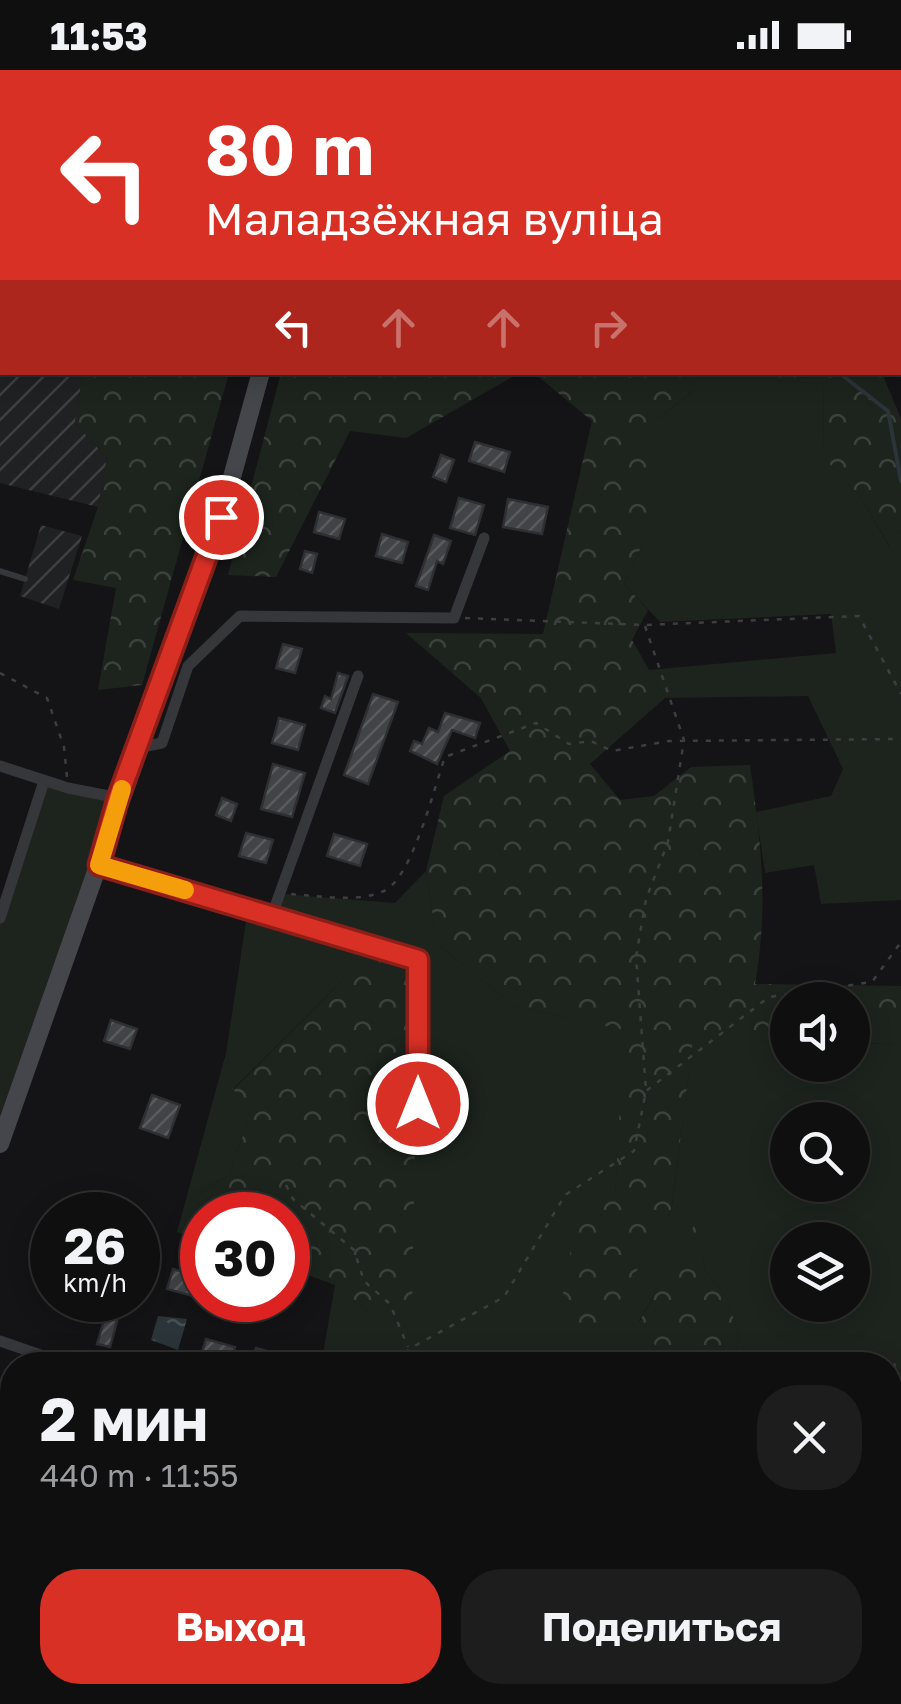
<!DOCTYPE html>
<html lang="ru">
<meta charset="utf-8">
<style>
:root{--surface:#0f0f10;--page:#1d1d1e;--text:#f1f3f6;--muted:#9b9c9f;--line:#2f2f30;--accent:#d93025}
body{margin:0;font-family:"Golos Text",sans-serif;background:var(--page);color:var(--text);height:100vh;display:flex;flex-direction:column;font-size:38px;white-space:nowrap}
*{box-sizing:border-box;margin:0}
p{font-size:32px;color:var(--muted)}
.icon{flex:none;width:55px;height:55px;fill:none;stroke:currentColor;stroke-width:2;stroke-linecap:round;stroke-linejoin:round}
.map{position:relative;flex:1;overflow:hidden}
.details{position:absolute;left:0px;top:1282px;width:902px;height:352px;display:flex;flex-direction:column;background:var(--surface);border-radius:40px 40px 0 0;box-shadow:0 5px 25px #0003,0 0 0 2px var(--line)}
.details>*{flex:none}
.top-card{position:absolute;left:0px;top:0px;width:902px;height:305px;box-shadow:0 5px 25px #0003,0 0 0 2px var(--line);background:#d93025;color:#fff;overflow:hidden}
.tools{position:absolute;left:770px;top:912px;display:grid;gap:20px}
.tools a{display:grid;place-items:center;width:100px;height:100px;border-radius:50%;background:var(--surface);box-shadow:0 5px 25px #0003,0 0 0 2px var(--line);font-size:50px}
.speed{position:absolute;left:30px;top:1122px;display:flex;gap:20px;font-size:50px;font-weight:700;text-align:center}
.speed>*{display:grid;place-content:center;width:130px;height:130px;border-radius:50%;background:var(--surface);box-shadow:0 5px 25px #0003,0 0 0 2px var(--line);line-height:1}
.speed small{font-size:25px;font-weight:400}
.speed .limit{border:15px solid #d22;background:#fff;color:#111}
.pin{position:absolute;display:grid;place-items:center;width:85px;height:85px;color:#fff;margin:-42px;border:5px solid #fff;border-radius:50%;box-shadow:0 2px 10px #0007}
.me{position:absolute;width:110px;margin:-55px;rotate:0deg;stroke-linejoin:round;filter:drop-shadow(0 0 8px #0008)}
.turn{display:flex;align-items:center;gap:35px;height:210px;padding:0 40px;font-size:45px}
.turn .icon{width:130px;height:130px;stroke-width:2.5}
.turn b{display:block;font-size:70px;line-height:85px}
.lanes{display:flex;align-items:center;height:95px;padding:0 40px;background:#0003;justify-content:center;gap:50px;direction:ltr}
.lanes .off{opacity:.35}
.round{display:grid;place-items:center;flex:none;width:105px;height:105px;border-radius:40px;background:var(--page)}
.headline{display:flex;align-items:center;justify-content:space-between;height:170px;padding:0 40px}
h1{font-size:60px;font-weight:700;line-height:75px}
.action{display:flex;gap:20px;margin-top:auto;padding:20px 40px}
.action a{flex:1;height:115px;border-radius:40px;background:var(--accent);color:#fff;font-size:40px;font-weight:700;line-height:115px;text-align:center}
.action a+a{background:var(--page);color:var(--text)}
.status{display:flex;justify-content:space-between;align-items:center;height:70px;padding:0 50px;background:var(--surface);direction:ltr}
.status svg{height:28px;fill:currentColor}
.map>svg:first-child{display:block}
</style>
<div class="status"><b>11:53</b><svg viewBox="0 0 49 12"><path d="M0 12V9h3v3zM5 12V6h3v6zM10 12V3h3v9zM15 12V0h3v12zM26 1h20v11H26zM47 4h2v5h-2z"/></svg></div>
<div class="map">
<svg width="901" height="1634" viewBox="0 0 901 1634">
<defs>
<pattern id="industrial-furrows" width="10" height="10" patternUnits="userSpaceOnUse" patternTransform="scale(2.5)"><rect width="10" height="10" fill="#202123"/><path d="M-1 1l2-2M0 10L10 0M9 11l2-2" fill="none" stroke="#3e3f41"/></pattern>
<pattern id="forest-crowns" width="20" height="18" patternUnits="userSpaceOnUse" patternTransform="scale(2.5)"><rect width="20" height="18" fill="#1d241d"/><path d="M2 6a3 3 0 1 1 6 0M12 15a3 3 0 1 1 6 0" fill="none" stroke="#3b413c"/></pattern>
<pattern id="water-ripples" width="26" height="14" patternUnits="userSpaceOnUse" patternTransform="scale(2.5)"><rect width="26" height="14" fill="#2b3439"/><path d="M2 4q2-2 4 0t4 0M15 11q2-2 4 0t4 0" fill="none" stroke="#474f53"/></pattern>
<pattern id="building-hatch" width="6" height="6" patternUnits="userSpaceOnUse" patternTransform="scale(2.5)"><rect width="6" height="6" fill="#414346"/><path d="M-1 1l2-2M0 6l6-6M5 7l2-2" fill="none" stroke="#5a5b5e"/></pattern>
</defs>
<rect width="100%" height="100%" fill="#141416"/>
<!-- industrial -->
<g fill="url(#industrial-furrows)">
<path d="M0 170 2 302 83 303 75 353 107 388 98 437 0 413Z"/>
<path d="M41 455 82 466 59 539 20 526Z"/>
</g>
<!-- green -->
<g fill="#1d241d" fill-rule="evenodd">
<path d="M357 0H560L563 2H356Z"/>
<path d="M693 303H775L778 310 824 314 823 387 862 429 889 476 901 461V830L821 834 814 795 765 803 756 742 831 726 843 699 808 626 665 628 649 600 836 583 831 544 660 552 624 514 649 460V356L697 318Z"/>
<path d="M44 711 119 728 0 1069V848Z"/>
<path d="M426 801 437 873 514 936 625 960 615 1125 576 1152 557 1264 671 1143 693 969 787 971 788 995H852L853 973 901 974V1282L890 1300V1295H732L739 1266 727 1228 705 1200 696 1154 639 1251 669 1295H321L335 1215 288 1198V1185L336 1214 368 1242 357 872 344 909 234 1018 247 1054 229 1105 194 1127 205 1145 202 1170 177 1162 226 983 248 839 272 845 282 824 395 833ZM788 1050H852V1115H788ZM788 1170H852V1235H788Z"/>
</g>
<!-- forest -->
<g fill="url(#forest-crowns)">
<path d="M0 0H267L268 2H2V60Z"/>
<path d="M83 303H229L142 615 98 620 116 518 73 510 98 437 107 388 75 353Z"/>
<path d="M281 303V302L519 303 406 368 350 361 276 507 228 505Z"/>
<path d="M534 303H693L698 317 649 356V460L624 514 648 540 632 570 665 628 590 694 620 730 654 726 691 697 750 695C761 773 769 835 755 914L901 916V974L853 973 852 930H788L787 971 693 970 671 1142 605 1255 556 1264 576 1151 615 1125 624 960 514 936 437 873 426 801 444 726 510 681 481 628 406 563 543 564 592 351Z"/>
<path d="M775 303H882L901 349V461L890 477 862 429 823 387 824 314 777 310Z"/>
<path d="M357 871 418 890 412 1244 368 1242 336 1214 288 1185V1145H205L194 1127 229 1105 247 1054 234 1019 344 909Z"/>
<path d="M696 1152 705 1200 727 1228 739 1266 732 1295H669L639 1252Z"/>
<path d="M901 1282V1634H677L678 1623 890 1622V1300Z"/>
<path d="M146 1622H615V1623L612 1634H143Z"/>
</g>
<!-- water -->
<path fill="url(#water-ripples)" d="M158 1246 187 1249 178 1280 151 1270Z"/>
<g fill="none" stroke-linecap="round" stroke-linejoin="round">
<!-- stream -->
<g stroke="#2b3439" stroke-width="4">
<path d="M577 0 582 2"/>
<path d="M838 302 888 341 901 411"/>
</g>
<!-- river -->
<g stroke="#2b3439" stroke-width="22">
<path d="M890 1505 901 1501"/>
<path d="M801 1634 808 1622"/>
</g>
</g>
<!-- building -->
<g fill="url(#building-hatch)" stroke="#2e2f32" stroke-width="2.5">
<path d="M475 372 510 382 504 402 469 391Z"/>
<path d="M441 385 454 390 446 412 433 407Z"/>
<path d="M459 428 484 435 475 465 450 458Z"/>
<path d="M508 429 548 437 542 464 503 457Z"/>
<path d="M319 442 345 449 339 469 314 462Z"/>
<path d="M382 464 408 472 402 493 376 486Z"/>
<path d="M434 465 451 471 443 494 437 491 428 520 416 516Z"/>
<path d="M305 481 317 484 312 503 300 499Z"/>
<path d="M283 574 302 579 295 603 276 598Z"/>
<path d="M338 603 348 606 335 643 321 638 325 626 331 629Z"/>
<path d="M373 624 398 632 368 714 344 705Z"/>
<path d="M445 643 480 653 475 668 452 660 437 694 410 681 414 671 422 674 429 658 438 662Z"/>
<path d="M279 648 305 655 298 680 272 673Z"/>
<path d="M273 694 305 703 292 747 261 739Z"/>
<path d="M222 728 237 734 231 751 216 745Z"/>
<path d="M246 763 273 770 266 793 239 786Z"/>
<path d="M334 764 367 774 360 796 327 786Z"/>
<path d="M111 950 137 959 130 979 104 971Z"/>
<path d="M152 1025 180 1035 168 1068 140 1058Z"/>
<path d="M138 1172 152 1174 147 1191 138 1189Z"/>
<path d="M173 1199 202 1207 200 1228 167 1219Z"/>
<path d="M69 1230H89L85 1245 67 1240Z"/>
<path d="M110 1230H123L110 1277 97 1274Z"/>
<path d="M206 1269 235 1277 230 1294 201 1286Z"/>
<path d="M256 1278 277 1284 273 1295H251Z"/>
<path d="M0 1426 12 1431V1460L0 1455Z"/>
<path d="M0 1603 12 1606 4 1634H0Z"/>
<path d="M38 1622H56L53 1634H35Z"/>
</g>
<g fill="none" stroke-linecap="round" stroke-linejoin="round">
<!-- path -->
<g stroke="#3c3e42" stroke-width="2.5" stroke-dasharray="5 8" stroke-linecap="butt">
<path d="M465 548 644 555 859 546 901 624"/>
<path d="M645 556 684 670 668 772 646 829 636 887 646 1020"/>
<path d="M0 603 47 628 64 677 67 707"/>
<path d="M291 824C319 826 358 833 384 821 413 807 434 717 445 687L536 653 569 674 591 671 612 681 669 671 901 669"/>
<path d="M286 1115 293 1129 354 1180 364 1211 390 1234 408 1277"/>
<path d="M399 1295 409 1279 504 1227 565 1125 634 1081 646 1021 769 927 872 912 901 872"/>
<path d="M337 1622 381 1634"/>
<path d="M143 1634 146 1622"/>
<path d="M166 1634 196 1622"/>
<path d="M431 1634 446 1630 505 1634"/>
</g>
<!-- service -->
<g stroke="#36373b" stroke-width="6">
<path d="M0 501 25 509"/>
<path d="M616 1634 619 1622"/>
</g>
<!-- minor -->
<g stroke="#36373b" stroke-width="11">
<path d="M137 678 162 673 188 596 240 546 454 548 484 468"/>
<path d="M0 696 68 718 119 728"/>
<path d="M99 795 418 890V1034"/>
<path d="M272 845 358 606"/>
<path d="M0 848 44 711"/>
<path d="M0 1271 69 1295"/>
<path d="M0 1469 12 1473"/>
</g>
<!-- tertiary -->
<g stroke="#36373b" stroke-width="15">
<path d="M759 0 762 2"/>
<path d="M900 133 901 134"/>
</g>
<!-- secondary -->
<g stroke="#44464b" stroke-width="18">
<path d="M343 2 344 0"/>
<path d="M0 1074 221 447 261 302"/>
</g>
</g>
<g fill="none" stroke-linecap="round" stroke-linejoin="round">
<defs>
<path id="route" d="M221 447 118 728 99 795 418 890V1034"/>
</defs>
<!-- route casing -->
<use href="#route" stroke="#8d1f18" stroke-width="25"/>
<!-- route -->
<use href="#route" stroke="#d93025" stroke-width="18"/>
<!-- slow -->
<path stroke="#f59e0b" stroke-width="18" d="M122 719 99 795 185 820"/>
</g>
</svg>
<div class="tools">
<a><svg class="icon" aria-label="sound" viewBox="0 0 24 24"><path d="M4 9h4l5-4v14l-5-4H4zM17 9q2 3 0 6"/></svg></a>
<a><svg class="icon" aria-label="search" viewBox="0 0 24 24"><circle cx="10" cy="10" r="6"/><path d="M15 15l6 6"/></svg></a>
<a><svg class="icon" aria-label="layers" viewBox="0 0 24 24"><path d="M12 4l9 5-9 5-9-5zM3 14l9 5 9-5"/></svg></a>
</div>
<div class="speed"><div>26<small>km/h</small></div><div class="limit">30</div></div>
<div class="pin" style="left:221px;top:447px;background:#d93025"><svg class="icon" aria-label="arrive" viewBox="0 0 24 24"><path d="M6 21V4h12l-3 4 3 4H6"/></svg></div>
<svg class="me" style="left:418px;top:1034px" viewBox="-20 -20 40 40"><circle r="17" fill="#d93025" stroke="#fff" stroke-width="3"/><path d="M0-11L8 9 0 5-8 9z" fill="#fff"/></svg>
<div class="top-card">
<div class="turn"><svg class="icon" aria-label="left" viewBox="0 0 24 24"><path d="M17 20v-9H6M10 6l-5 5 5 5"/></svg><div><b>80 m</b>Маладзёжная вуліца</div></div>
<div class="lanes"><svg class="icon" aria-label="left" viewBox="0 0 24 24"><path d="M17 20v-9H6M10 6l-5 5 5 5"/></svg><svg class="icon off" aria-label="ahead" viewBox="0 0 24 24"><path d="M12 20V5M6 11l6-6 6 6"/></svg><svg class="icon off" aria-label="ahead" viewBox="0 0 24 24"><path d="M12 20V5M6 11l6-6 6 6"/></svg><svg class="icon off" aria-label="right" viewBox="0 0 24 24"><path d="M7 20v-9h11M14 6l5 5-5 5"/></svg></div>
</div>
<section class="details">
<div class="headline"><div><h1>2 мин</h1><p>440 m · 11:55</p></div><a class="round"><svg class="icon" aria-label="close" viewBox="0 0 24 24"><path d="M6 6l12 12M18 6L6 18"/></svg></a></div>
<div class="action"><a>Выход</a><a>Поделиться</a></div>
</section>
</div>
